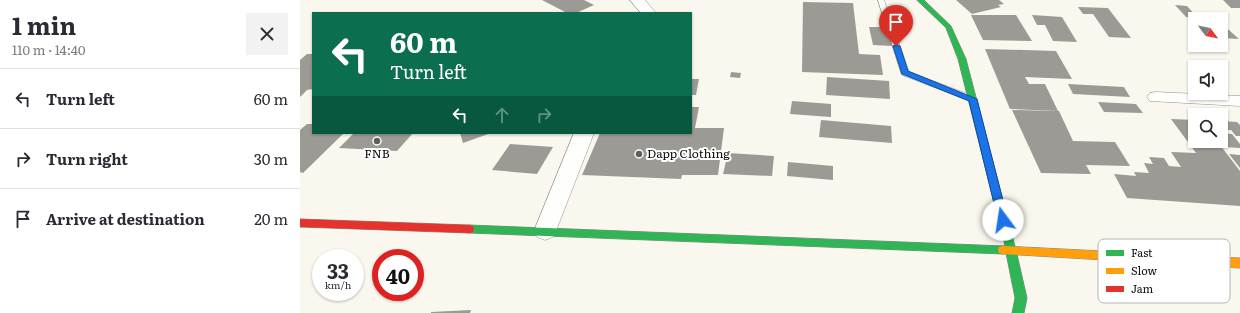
<!DOCTYPE html>
<meta charset="utf-8">
<style>
:root{--surface:#fff;--page:#f2f2f3;--text:#2b2b33;--muted:#7c7c81;--line:#e1e1e2}
body{margin:0;font-family:Literata,serif;background:var(--page);color:var(--text);height:100vh;display:flex;flex-direction:column;font-size:15px;white-space:nowrap}
*{box-sizing:border-box;margin:0}
p{font-size:13px;color:var(--muted)}
.icon{flex:none;width:22px;height:22px;fill:none;stroke:currentColor;stroke-width:2;stroke-linecap:round;stroke-linejoin:round}
.map{position:relative;flex:1;overflow:hidden}
.panel{display:flex;flex-direction:column;background:var(--surface);width:300px}
.panel>*{flex:none}
.guide{position:absolute;left:12px;top:12px;width:380px;height:122px;border-radius:0px;box-shadow:0 1px 3px #0004;background:#0b6e4f;color:#fff;overflow:hidden}
.needle{width:26px;rotate:122deg}
.fabs{position:absolute;left:888px;top:12px;display:grid;gap:8px}
.fabs a{display:grid;place-items:center;width:40px;height:40px;border-radius:0px;background:var(--surface);box-shadow:0 1px 3px #0004;font-size:20px}
.speed{position:absolute;left:12px;top:249px;display:flex;gap:8px;font-size:20px;font-weight:700;text-align:center}
.speed>*{display:grid;place-content:center;width:52px;height:52px;border-radius:50%;background:var(--surface);box-shadow:0 1px 3px #0004;line-height:1}
.speed small{font-size:10px;font-weight:400}
.speed .limit{border:6px solid #d22;background:#fff;color:#111}
.pin{position:absolute;display:grid;place-items:center;width:34px;height:34px;color:#fff;margin:-41px -17px;border-radius:50% 50% 50% 0;rotate:-45deg;box-shadow:0 0 4px #0007}
.pin .icon{rotate:45deg}
.me{position:absolute;width:44px;margin:-22px;rotate:346deg;stroke-linejoin:round;filter:drop-shadow(0 0 3px #0008)}
.turn{display:flex;align-items:center;gap:14px;height:84px;padding:0 12px;font-size:18px}
.turn .icon{width:52px;height:52px;stroke-width:2.5}
.turn b{display:block;font-size:28px;line-height:34px}
.lanes{display:flex;align-items:center;height:38px;padding:0 12px;background:#0003;justify-content:center;gap:20px;direction:ltr}
.lanes .off{opacity:.35}
.round{display:grid;place-items:center;flex:none;width:42px;height:42px;border-radius:0px;background:var(--page)}
.overview{display:flex;align-items:center;justify-content:space-between;height:68px;padding:0 12px}
h1{font-size:24px;font-weight:700;line-height:30px}
ul{padding:0;list-style:none}
li{display:flex;align-items:center;gap:12px;height:60px;padding:0 12px;border-top:1px solid var(--line)}
li div{flex:1}
li b{display:block;font-size:15px}
li em{font-style:normal}
main{display:flex;flex:1;min-height:0}
.map>svg:first-child{display:block}
</style>
<main>
<section class="panel">
<div class="overview"><div><h1>1 min</h1><p>110 m · 14:40</p></div><a class="round"><svg class="icon" aria-label="close" viewBox="0 0 24 24"><path d="M6 6l12 12M18 6L6 18"/></svg></a></div>
<ul>
<li><svg class="icon" aria-label="left" viewBox="0 0 24 24"><path d="M17 20v-9H6M10 6l-5 5 5 5"/></svg><div><b>Turn left</b></div><em>60 m</em></li>
<li><svg class="icon" aria-label="right" viewBox="0 0 24 24"><path d="M7 20v-9h11M14 6l5 5-5 5"/></svg><div><b>Turn right</b></div><em>30 m</em></li>
<li><svg class="icon" aria-label="arrive" viewBox="0 0 24 24"><path d="M6 21V4h12l-3 4 3 4H6"/></svg><div><b>Arrive at destination</b></div><em>20 m</em></li>
</ul>
</section>
<div class="map">
<svg width="940" height="313" viewBox="0 0 940 313">
<rect width="100%" height="100%" fill="#faf7ee"/>
<!-- building -->
<g fill="#9c9a95">
<path d="M242 0H284L294 5 276 13H267Z"/>
<path d="M656 0H699L704 4 698 5 701 7 672 14Z"/>
<path d="M923 0H940V8H931Z"/>
<path d="M503 2 553 3 559 54 580 55 583 75 502 72Z"/>
<path d="M875 5 887 6 898 18 886 17Z"/>
<path d="M778 7 808 8 831 38 809 37 793 14H783Z"/>
<path d="M671 15H716L732 41 683 40Z"/>
<path d="M732 15 762 17 777 42 753 41 745 25H737Z"/>
<path d="M921 23 939 39 921 38Z"/>
<path d="M569 27H588L593 46 573 45Z"/>
<path d="M685 49 756 51 772 79 725 77 729 84H745L758 111 710 109Z"/>
<path d="M7 54H13V89L7 90 0 97V60Z"/>
<path d="M431 72 441 73 440 78 430 77Z"/>
<path d="M527 77 589 81 590 99 526 95Z"/>
<path d="M391 79H399L396 95H391Z"/>
<path d="M768 84 824 87 830 97 773 94Z"/>
<path d="M492 101 531 104V117L490 114Z"/>
<path d="M798 102 836 104 843 113 804 112Z"/>
<path d="M391 107H399L395 128H424L418 175H382L381 179 282 175 300 133H391Z"/>
<path d="M712 110 759 111 773 141 815 142 830 166 786 165 791 174 741 173Z"/>
<path d="M871 119 895 120V141H917L940 171V206L827 198 814 174 836 176 834 172 849 173 844 163 853 164 849 157 864 158 869 166 881 167 871 152 896 153Z"/>
<path d="M521 120 591 126 592 143 519 137Z"/>
<path d="M921 121 937 122 940 125V136H936L931 130H921Z"/>
<path d="M7 124H13V133H44L3 173 0 172V130Z"/>
<path d="M54 133H113L97 151 39 148Z"/>
<path d="M160 133H191L163 143Z"/>
<path d="M921 133 932 134 940 144V148L924 147 920 141H921Z"/>
<path d="M210 144 253 147 237 174 192 170Z"/>
<path d="M428 153 474 156 472 176 423 174Z"/>
<path d="M929 154 940 155V168Z"/>
<path d="M488 162 533 166V180L487 176Z"/>
<path d="M171 310 170 313H131V312Z"/>
</g>
<g fill="none" stroke-linecap="round" stroke-linejoin="round">
<defs>
<path id="lane" d="M578 0H584L609 72 676 97 677 99 676 101H670L602 75Z"/>
<g id="street">
<path d="M330 0H345L356 13H341Z"/>
<path d="M856 92 940 96V106L850 101 847 97 850 93Z"/>
<path d="M274 133H294L256 231 253 237 245 240 237 237 234 231Z"/>
</g>
<path id="fast" d="M617 0H624L651 26 666 59 716 250 727 298 724 313H712L715 298 706 253 703 254 169 233 165 232 164 229 165 226 169 225 705 246 658 59 646 28Z"/>
<path id="slow" d="M703 246 940 258V268L703 254 699 253 698 250 699 247Z"/>
<path id="jam" d="M0 219 169 225 173 226 174 229 173 232 169 233 0 227Z"/>
</defs>
<!-- lane casing -->
<use href="#lane" stroke="#93918d" stroke-width="1"/>
<!-- street casing -->
<use href="#street" stroke="#93918d" stroke-width="1"/>
<!-- fast casing -->
<use href="#fast" stroke="#898884" stroke-width="1"/>
<!-- slow casing -->
<use href="#slow" stroke="#898884" stroke-width="1"/>
<!-- jam casing -->
<use href="#jam" stroke="#898884" stroke-width="1"/>
<!-- lane -->
<use href="#lane" fill="#fefefc" fill-rule="evenodd"/>
<!-- street -->
<use href="#street" fill="#fefefc" fill-rule="evenodd"/>
<!-- fast -->
<use href="#fast" fill="#30b455" fill-rule="evenodd"/>
<!-- slow -->
<use href="#slow" fill="#ff9f0a" fill-rule="evenodd"/>
<!-- jam -->
<use href="#jam" fill="#e5322d" fill-rule="evenodd"/>
</g>
<!-- route -->
<path fill="#1a73e8" stroke="#114b97" d="M596 44 600 46 608 71 677 99 708 220 707 222H700L698 220 669 101 602 74 593 46Z"/>
<!-- markers -->
<g fill="#5f5e5a" stroke="#fff" stroke-width="1.5">
<circle cx="77" cy="141" r="4"/>
<circle cx="339" cy="154" r="4"/>
</g>
<g text-anchor="middle" stroke-width="4" stroke-linejoin="round" paint-order="stroke">
<!-- poi labels -->
<g font-size="12" fill="#0b0b0b" stroke="#fff">
<text x="77" y="158">FNB</text>
<text x="347" y="158" text-anchor="start">Dapp Clothing</text>
</g>
</g>
<!-- legend -->
<rect x="798" y="239" width="132" height="64" rx="6" fill="#fff" stroke="#b6b6b6" stroke-width="1"/>
<rect x="806" y="250" width="18" height="6" fill="#30b455"/>
<rect x="806" y="268" width="18" height="6" fill="#ff9f0a"/>
<rect x="806" y="286" width="18" height="6" fill="#e5322d"/>
<g font-size="11" fill="#0b0b0b">
<text x="831" y="257">Fast</text>
<text x="831" y="275">Slow</text>
<text x="831" y="293">Jam</text>
</g>
</svg>
<div class="fabs">
<a><svg class="needle" viewBox="-14 -14 28 28"><path d="M0-13l5 13h-10z" fill="#e53935"/><path d="M0 13l5-13h-10z" fill="#7c7c81"/></svg></a>
<a><svg class="icon" aria-label="sound" viewBox="0 0 24 24"><path d="M4 9h4l5-4v14l-5-4H4zM17 9q2 3 0 6"/></svg></a>
<a><svg class="icon" aria-label="search" viewBox="0 0 24 24"><circle cx="10" cy="10" r="6"/><path d="M15 15l6 6"/></svg></a>
</div>
<div class="speed"><div>33<small>km/h</small></div><div class="limit">40</div></div>
<div class="pin" style="left:596px;top:46px;background:#d93025"><svg class="icon" aria-label="arrive" viewBox="0 0 24 24"><path d="M6 21V4h12l-3 4 3 4H6"/></svg></div>
<svg class="me" style="left:703px;top:220px" viewBox="-20 -20 40 40"><circle r="19" fill="#fff"/><path d="M0-13L10 11 0 6-10 11z" fill="#1a73e8"/></svg>
<div class="guide">
<div class="turn"><svg class="icon" aria-label="left" viewBox="0 0 24 24"><path d="M17 20v-9H6M10 6l-5 5 5 5"/></svg><div><b>60 m</b>Turn left</div></div>
<div class="lanes"><svg class="icon" aria-label="left" viewBox="0 0 24 24"><path d="M17 20v-9H6M10 6l-5 5 5 5"/></svg><svg class="icon off" aria-label="ahead" viewBox="0 0 24 24"><path d="M12 20V5M6 11l6-6 6 6"/></svg><svg class="icon off" aria-label="right" viewBox="0 0 24 24"><path d="M7 20v-9h11M14 6l5 5-5 5"/></svg></div>
</div>
</div>
</main>
